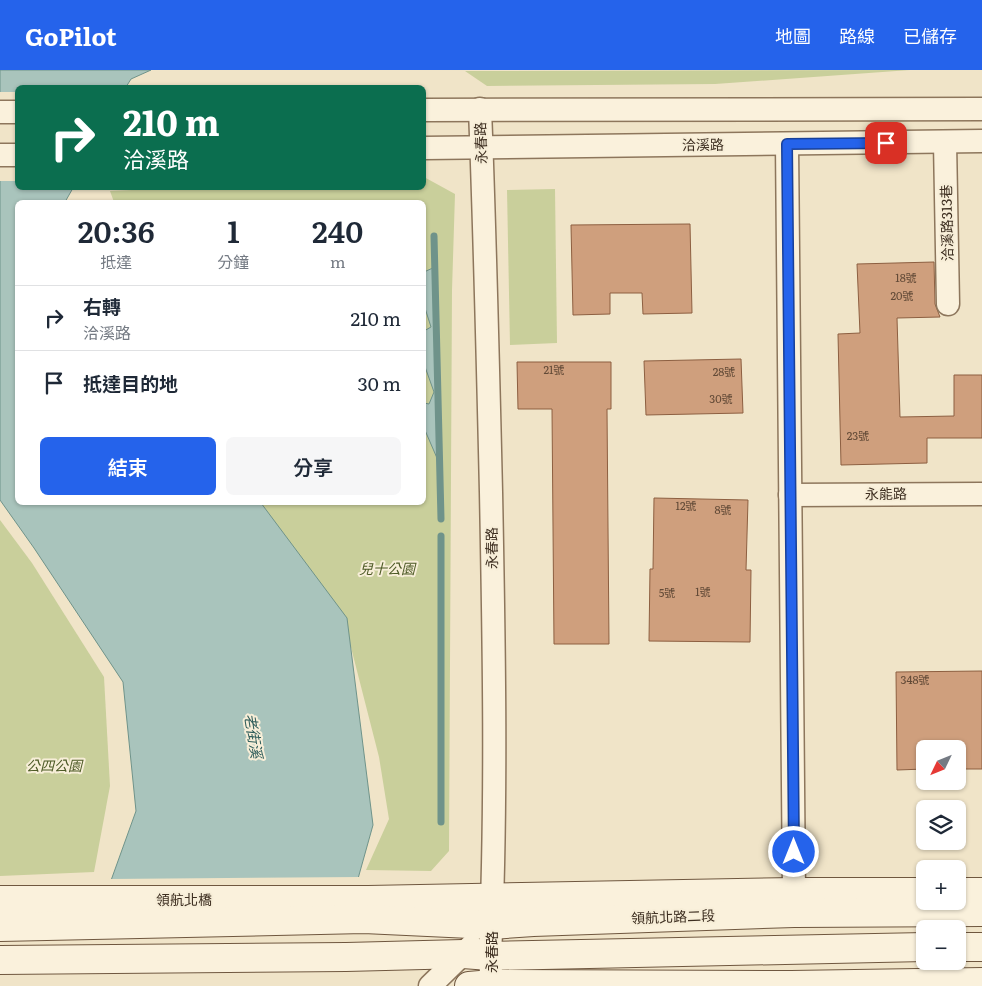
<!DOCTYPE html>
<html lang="zh-TW">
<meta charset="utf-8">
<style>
:root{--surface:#fff;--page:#f6f6f7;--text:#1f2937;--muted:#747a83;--line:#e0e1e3;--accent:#2563eb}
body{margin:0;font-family:Literata,"Noto Sans TC",serif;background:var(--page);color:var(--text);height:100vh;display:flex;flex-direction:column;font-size:19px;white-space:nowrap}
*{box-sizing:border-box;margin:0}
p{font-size:16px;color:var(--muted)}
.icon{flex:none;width:28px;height:28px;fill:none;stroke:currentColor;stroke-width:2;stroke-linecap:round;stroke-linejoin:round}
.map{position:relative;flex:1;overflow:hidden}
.sheet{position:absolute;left:15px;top:130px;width:411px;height:305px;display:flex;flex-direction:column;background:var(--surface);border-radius:8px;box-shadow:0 1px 4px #0004}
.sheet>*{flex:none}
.top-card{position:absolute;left:15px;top:15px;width:411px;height:105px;border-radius:8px;box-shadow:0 1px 4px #0004;background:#0b6e4f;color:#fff;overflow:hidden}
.needle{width:32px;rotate:227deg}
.fabs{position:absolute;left:916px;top:670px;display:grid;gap:10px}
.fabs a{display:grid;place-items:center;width:50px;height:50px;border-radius:8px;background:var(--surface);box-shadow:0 1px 4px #0004;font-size:25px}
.pin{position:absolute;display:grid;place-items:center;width:42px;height:42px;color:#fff;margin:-21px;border-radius:10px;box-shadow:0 2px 8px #0006}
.me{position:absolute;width:55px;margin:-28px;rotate:0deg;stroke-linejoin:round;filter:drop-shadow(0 0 4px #0008)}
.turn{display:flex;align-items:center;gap:18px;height:105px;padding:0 25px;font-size:22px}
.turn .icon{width:65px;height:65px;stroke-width:2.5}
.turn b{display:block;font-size:35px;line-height:42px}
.eta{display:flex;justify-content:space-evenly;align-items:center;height:85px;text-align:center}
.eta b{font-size:30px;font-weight:600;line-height:35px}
.primary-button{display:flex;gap:10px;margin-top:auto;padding:10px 25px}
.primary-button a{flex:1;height:58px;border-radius:8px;background:var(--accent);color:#fff;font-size:20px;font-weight:600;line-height:58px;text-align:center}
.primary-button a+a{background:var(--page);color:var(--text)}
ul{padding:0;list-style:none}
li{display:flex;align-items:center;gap:15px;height:65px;padding:0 25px;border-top:1px solid var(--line)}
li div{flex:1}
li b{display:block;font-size:19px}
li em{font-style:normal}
header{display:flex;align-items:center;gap:30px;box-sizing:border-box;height:70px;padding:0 25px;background:var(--accent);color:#fff}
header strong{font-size:24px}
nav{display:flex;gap:28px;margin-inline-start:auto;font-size:18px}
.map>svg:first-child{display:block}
</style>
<header>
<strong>GoPilot</strong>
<nav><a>地圖</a><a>路線</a><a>已儲存</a></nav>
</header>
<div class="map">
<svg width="982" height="916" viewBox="0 0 982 916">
<rect width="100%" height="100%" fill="#f0e4c8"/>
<!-- green -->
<g fill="#c9cf9b">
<path d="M910 0 715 14 487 16 465 1Z"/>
<path d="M424 107 455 124 452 220 449 781 431 801 366 800 389 749 379 687 344 550 259 433 424 432V132H114L110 121 175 118H424Z"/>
<path d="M555 119 557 273 510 275 507 120Z"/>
<path d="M0 450 32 493 104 607 110 716 94 802 0 806Z"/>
</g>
<!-- water -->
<g fill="#a9c4bc" stroke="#6f938a">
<path d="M0 0H151L131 9 126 17 18 18V118H73L65 132H18V432L261 433 347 548 373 755 328 916H73L136 741 123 612 34 478 0 430Z"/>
<path d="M435 197 440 395 424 358V333L429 334 434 322 424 294V261L431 257 424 235V202Z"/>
</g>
<!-- pier -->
<g fill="#f0e4c8">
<rect x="0" y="22" width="17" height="89"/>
<path d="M361 807 330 916H71L109 809Z"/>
</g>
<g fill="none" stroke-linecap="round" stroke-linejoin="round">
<!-- stream -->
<g stroke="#6f938a" stroke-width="7">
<path d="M434 166 441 449"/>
<path d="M441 466V752"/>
</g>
</g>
<!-- building -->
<g fill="#cf9f7d" stroke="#8d5f41">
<path d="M690 154 692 243 643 244 642 223H610V244L573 245 571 155Z"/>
<path d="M934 192 935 234 940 247 897 248 900 347 954 346V305H982V368H927V393L841 395 838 264 860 263 857 194Z"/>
<path d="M741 289 743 343 646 345 644 291Z"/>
<path d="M517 292H611V339H607L609 574H554L552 339H518Z"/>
<path d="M654 428 748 430 746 500H751L750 572 649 571 650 499H653Z"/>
<path d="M982 601V699H958V679H925V699L897 700 896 602Z"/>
</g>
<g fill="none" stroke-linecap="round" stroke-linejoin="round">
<defs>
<g id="street">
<path d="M480 39C485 167 488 294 491 422 494 576 497 731 490 886L491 903"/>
<path d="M424 40 982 39"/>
<path d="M0 42H18"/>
<path d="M945 72 948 234"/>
<path d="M787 74 794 822"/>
<path d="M424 78 982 71"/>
<path d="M0 85H18"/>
<path d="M790 425 982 424"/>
<path d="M430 916 471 876"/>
</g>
<g id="secondary">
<path d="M958 822H982"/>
<path d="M0 830H368L794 822H925"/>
<path d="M0 857 364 849 492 855 533 852 794 843 982 842"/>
<path d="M958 877H982"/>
<path d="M0 890 346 887 463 884 490 886 925 877"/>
<path d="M469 916 492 914 791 915 982 912"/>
</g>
</defs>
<!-- street casing -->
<use href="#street" stroke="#8d765c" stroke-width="25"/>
<!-- secondary casing -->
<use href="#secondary" stroke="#6f573f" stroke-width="30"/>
<!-- street -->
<use href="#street" stroke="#faf1dc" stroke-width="22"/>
<!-- secondary -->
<use href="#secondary" stroke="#faf1dc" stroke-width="28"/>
</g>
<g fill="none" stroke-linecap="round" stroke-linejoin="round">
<defs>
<path id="route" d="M794 782 787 74 886 73"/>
</defs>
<!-- route casing -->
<use href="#route" stroke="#184099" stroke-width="12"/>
<!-- route -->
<use href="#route" stroke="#2563eb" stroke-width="9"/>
</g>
<g text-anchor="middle" stroke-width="4" stroke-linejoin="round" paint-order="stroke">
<!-- number labels -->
<g font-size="11" fill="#624a37">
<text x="906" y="212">18號</text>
<text x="902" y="230">20號</text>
<text x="554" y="304">21號</text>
<text x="724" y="306">28號</text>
<text x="721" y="333">30號</text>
<text x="858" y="370">23號</text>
<text x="686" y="440">12號</text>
<text x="723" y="444">8號</text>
<text x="703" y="526">1號</text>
<text x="667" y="527">5號</text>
<text x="915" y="614">348號</text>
</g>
<!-- street labels -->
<g font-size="14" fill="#3d2e20" stroke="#f7eed8">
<text transform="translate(481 73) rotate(-92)" y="5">永春路</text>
<text transform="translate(703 75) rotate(-1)" y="5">洽溪路</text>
<text transform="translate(947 153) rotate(-91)" y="5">洽溪路313巷</text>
<text transform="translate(886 424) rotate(-1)" y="5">永能路</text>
<text transform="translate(492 478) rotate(-91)" y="5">永春路</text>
<text x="184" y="835">領航北橋</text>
<text transform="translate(673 847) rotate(-2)" y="5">領航北路二段</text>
<text transform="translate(492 882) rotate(-90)" y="5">永春路</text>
</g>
<!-- park labels -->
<g font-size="14" font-style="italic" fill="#4d5a26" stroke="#f7eed8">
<text x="387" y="504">兒十公園</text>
<text x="54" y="701">公四公園</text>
</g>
<!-- water labels -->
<g font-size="15" font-style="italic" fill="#2f5d5a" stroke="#f7eed8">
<text transform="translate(253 666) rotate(81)" y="5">老街溪</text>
</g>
</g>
</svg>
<div class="fabs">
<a><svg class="needle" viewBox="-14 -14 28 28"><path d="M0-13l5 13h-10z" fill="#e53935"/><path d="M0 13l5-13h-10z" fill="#747a83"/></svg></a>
<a><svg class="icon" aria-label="layers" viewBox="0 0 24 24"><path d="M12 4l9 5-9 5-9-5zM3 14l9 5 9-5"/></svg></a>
<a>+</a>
<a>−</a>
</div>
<div class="pin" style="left:886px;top:73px;background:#d93025"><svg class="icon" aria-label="arrive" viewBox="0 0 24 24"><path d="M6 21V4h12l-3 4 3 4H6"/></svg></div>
<svg class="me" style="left:794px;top:782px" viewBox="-20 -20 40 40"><circle r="17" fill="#2563eb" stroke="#fff" stroke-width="3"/><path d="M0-11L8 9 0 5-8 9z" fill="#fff"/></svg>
<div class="top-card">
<div class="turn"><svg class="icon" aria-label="right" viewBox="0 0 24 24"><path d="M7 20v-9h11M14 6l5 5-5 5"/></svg><div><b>210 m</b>洽溪路</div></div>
</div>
<section class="sheet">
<div class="eta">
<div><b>20:36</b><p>抵達</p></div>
<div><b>1</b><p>分鐘</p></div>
<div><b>240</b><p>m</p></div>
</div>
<ul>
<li><svg class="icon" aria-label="right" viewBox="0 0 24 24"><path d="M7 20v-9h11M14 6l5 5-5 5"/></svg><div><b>右轉</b><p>洽溪路</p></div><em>210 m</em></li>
<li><svg class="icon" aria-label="arrive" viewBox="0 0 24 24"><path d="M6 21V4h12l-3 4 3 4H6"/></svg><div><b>抵達目的地</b></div><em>30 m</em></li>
</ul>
<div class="primary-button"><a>結束</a><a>分享</a></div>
</section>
</div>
